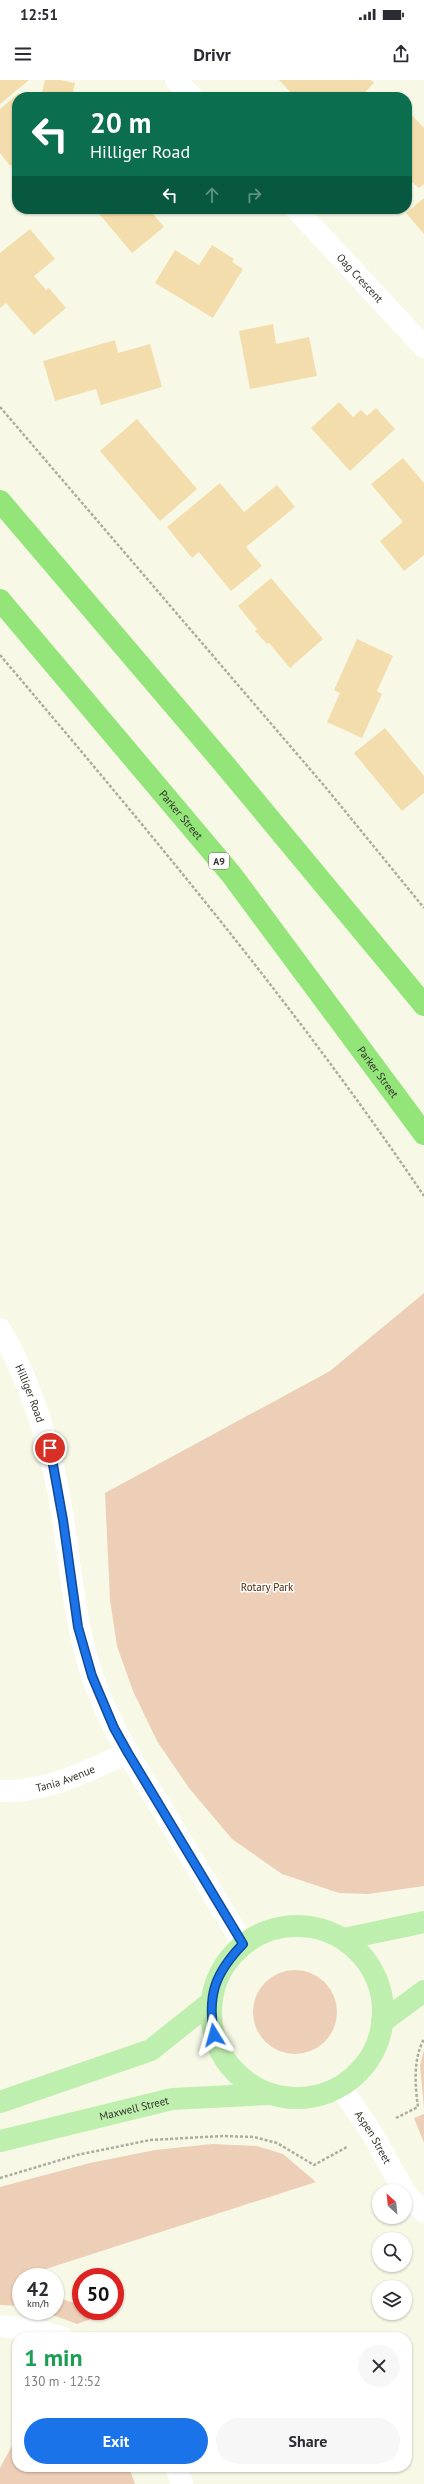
<!DOCTYPE html>
<meta charset="utf-8">
<style>
:root{--surface:#fff;--page:#f7f7f7;--text:#2b2b33;--muted:#7c7c81;--accent:#1a73e8}
body{margin:0;font-family:"PT Sans",sans-serif;background:var(--page);color:var(--text);height:100vh;display:flex;flex-direction:column;font-size:15px;white-space:nowrap}
*{box-sizing:border-box;margin:0}
p{font-size:13px;color:var(--muted)}
.icon{flex:none;width:22px;height:22px;fill:none;stroke:currentColor;stroke-width:2;stroke-linecap:round;stroke-linejoin:round}
.map{position:relative;flex:1;overflow:hidden}
.side{position:absolute;left:12px;top:2252px;width:400px;height:140px;display:flex;flex-direction:column;background:var(--surface);border-radius:16px;box-shadow:0 1px 3px #0004}
.side>*{flex:none}
.banner{position:absolute;left:12px;top:12px;width:400px;height:122px;border-radius:16px;box-shadow:0 1px 3px #0004;background:#0b6e4f;color:#fff;overflow:hidden}
.needle{width:26px;rotate:333deg}
.fabs{position:absolute;left:372px;top:2104px;display:grid;gap:8px}
.fabs a{display:grid;place-items:center;width:40px;height:40px;border-radius:50%;background:var(--surface);box-shadow:0 1px 3px #0004;font-size:20px}
.speed{position:absolute;left:12px;top:2188px;display:flex;gap:8px;font-size:20px;font-weight:700;text-align:center}
.speed>*{display:grid;place-content:center;width:52px;height:52px;border-radius:50%;background:var(--surface);box-shadow:0 1px 3px #0004;line-height:1}
.speed small{font-size:10px;font-weight:400}
.speed .limit{border:6px solid #d22;background:#fff;color:#111}
.pin{position:absolute;display:grid;place-items:center;width:34px;height:34px;color:#fff;margin:-17px;border:2px solid #fff;border-radius:50%;box-shadow:0 1px 4px #0007}
.me{position:absolute;width:44px;margin:-22px;rotate:352deg;stroke-linejoin:round;filter:drop-shadow(0 0 3px #0008)}
.turn{display:flex;align-items:center;gap:14px;height:84px;padding:0 12px;font-size:18px}
.turn .icon{width:52px;height:52px;stroke-width:2.5}
.turn b{display:block;font-size:28px;line-height:34px}
.lanes{display:flex;align-items:center;height:38px;padding:0 12px;background:#0003;justify-content:center;gap:20px;direction:ltr}
.lanes .off{opacity:.35}
.round{display:grid;place-items:center;flex:none;width:42px;height:42px;border-radius:21px;background:var(--page)}
.summary{display:flex;align-items:center;justify-content:space-between;height:68px;padding:0 12px}
h1{font-size:24px;font-weight:700;line-height:30px;color:#1e9e55}
.button{display:flex;gap:8px;margin-top:auto;padding:8px 12px}
.button a{flex:1;height:46px;border-radius:24px;background:var(--accent);color:#fff;font-size:16px;font-weight:700;line-height:46px;text-align:center}
.button a+a{background:var(--page);color:var(--text)}
.status{display:flex;justify-content:space-between;align-items:center;height:28px;padding:0 20px;background:var(--surface);direction:ltr}
.status svg{height:11px;fill:currentColor}
header{display:flex;justify-content:space-between;align-items:center;height:52px;padding:0 12px;background:var(--surface);font-size:18px;font-weight:700}
.map>svg:first-child{display:block}
</style>
<div class="status"><b>12:51</b><svg viewBox="0 0 49 12"><path d="M0 12V9h3v3zM5 12V6h3v6zM10 12V3h3v9zM15 12V0h3v12zM26 1h20v11H26zM47 4h2v5h-2z"/></svg></div>
<header><svg class="icon" aria-label="menu" viewBox="0 0 24 24"><path d="M4 6h16M4 12h16M4 18h16"/></svg>Drivr<svg class="icon" aria-label="share" viewBox="0 0 24 24"><path d="M12 15V3M7 8l5-5 5 5M5 13v7h14v-7"/></svg></header>
<div class="map">
<svg width="424" height="2404" viewBox="0 0 424 2404">
<rect width="100%" height="100%" fill="#f7f9e6"/>
<!-- green -->
<g fill="#edceb6">
<path d="M424 1213V1806L368 1814 339 1813 282 1794 232 1759 189 1708 157 1661 133 1611 117 1566 110 1520 105 1413 330 1291Z"/>
<circle cx="295" cy="1932" r="42"/>
<path d="M424 1970V2028L420 1985Z"/>
<path d="M424 2034V2063L414 2038Z"/>
<path d="M212 2064 257 2066 283 2074 316 2102 21 2197V2226L0 2225V2107L90 2083 155 2070Z"/>
<path d="M55 2217 81 2225V2231H94L102 2235 77 2244 42 2231H55Z"/>
<path d="M17 2356V2387H129L135 2404H0V2388Z"/>
</g>
<!-- building -->
<g fill="#f4ddad">
<path d="M0 0H29L0 24Z"/>
<path d="M45 0H60L75 3 72 15 80 17H41Z"/>
<path d="M279 0H371L374 3 360 17H295Z"/>
<path d="M19 13 22 17H17V80L10 86 0 73V29Z"/>
<path d="M407 30 424 48V104L419 108 412 102 407 107Z"/>
<path d="M424 118V154L406 133Z"/>
<path d="M95 129H149L164 147 132 173Z"/>
<path d="M30 149 55 179 34 196 46 210 49 208 66 228 34 255 6 223 0 228V173Z"/>
<path d="M212 165 234 179 232 182 243 189 213 238 155 203 175 170 199 185Z"/>
<path d="M273 244 276 264 309 257 317 296 250 309 239 251Z"/>
<path d="M115 260 118 273 150 264 162 307 101 325 96 309 55 321 43 281Z"/>
<path d="M339 322 353 337 361 330 367 336 376 328 395 349 350 391 311 348Z"/>
<path d="M137 339 197 409 160 441 100 371Z"/>
<path d="M403 378 424 403V475L404 491 380 461 403 442 371 404Z"/>
<path d="M220 403 244 432 277 405 295 427 246 467 262 486 231 511 199 472 192 478 167 447Z"/>
<path d="M271 498 323 559 290 588 269 563 267 564 255 551 257 549 238 526Z"/>
<path d="M357 559 393 576 377 611 382 614 362 658 327 642 340 613 334 610Z"/>
<path d="M385 648 424 696V713L402 731 354 673Z"/>
</g>
<g fill="none" stroke-linecap="round" stroke-linejoin="round">
<!-- path -->
<g stroke="#acad9f" stroke-width="2.5" stroke-dasharray="3 2" stroke-linecap="butt">
<path d="M0 327 327 709 424 828"/>
<path d="M0 575C148 750 296 926 424 1116"/>
<path d="M396 2038 418 2027C415 2005 413 1979 424 1959"/>
<path d="M0 2098 77 2075 150 2060 223 2056 254 2057 277 2063 314 2085 347 2067"/>
</g>
<!-- minor -->
<g stroke="#fff" stroke-width="22">
<path d="M176 0 192 17"/>
<path id="s1" d="M296 129 424 267"/>
<path id="s2" d="M0 1249C34 1308 53 1372 63 1439 71 1492 75 1543 92 1595 108 1643 135 1686 162 1729 189 1774 216 1819 243 1864"/>
<path id="s3" d="M0 1711C46 1713 87 1691 128 1673"/>
<path id="s4" d="M340 2006 372 2053 404 2111"/>
<path d="M405 2113 424 2132"/>
<path d="M0 2246 35 2250 61 2257"/>
<path d="M176 2387 182 2404"/>
</g>
<!-- major -->
<g stroke="#bfefaf" stroke-width="22">
<circle cx="297" cy="1932" r="86"/>
<path d="M344 1859 424 1842"/>
<path d="M382 1942 424 1911"/>
<path d="M0 2022 151 1970 211 1922"/>
<path id="s5" d="M0 2061 172 2019 269 2014"/>
</g>
<!-- highway -->
<g stroke="#94e579" stroke-width="22">
<path d="M0 421 225 685 424 925"/>
<path id="s6" d="M0 520 231 794 424 1054"/>
</g>
</g>
<g fill="none" stroke-linecap="round" stroke-linejoin="round">
<defs>
<path id="route" d="M50 1368 63 1440 78 1547 92 1596 114 1648 128 1673 243 1864C215 1893 207 1915 214 1955"/>
</defs>
<!-- route casing -->
<use href="#route" stroke="#114b97" stroke-width="10"/>
<!-- route -->
<use href="#route" stroke="#1a73e8" stroke-width="7"/>
</g>
<g text-anchor="middle" stroke-width="3" stroke-linejoin="round" paint-order="stroke">
<!-- shield labels -->
<rect fill="#fff" stroke="#6e6e69" stroke-width="1" x="209" y="773" width="20" height="16" rx="3"/>
<g font-size="10" font-weight="bold" fill="#303029">
<text x="219" y="785">A9</text>
</g>
<!-- street labels -->
<g font-size="11" fill="#303029" stroke="#fff">
<text dy="4" stroke="none"><textPath href="#s1" startOffset="94">Oag Crescent</textPath></text>
<text dy="4" stroke="none"><textPath href="#s6" startOffset="281">Parker Street</textPath></text>
<text dy="4" stroke="none"><textPath href="#s6" startOffset="605">Parker Street</textPath></text>
<text dy="4" stroke="none"><textPath href="#s2" startOffset="71">Hilliger Road</textPath></text>
<text dy="4" stroke="none"><textPath href="#s3" startOffset="67">Tania Avenue</textPath></text>
<text dy="4" stroke="none"><textPath href="#s5" startOffset="138">Maxwell Street</textPath></text>
<text dy="4" stroke="none"><textPath href="#s4" startOffset="61">Aspen Street</textPath></text>
</g>
<!-- park labels -->
<g font-size="11" fill="#512800" stroke="#fff">
<text x="267" y="1511">Rotary Park</text>
</g>
</g>
</svg>
<div class="fabs">
<a><svg class="needle" viewBox="-14 -14 28 28"><path d="M0-13l5 13h-10z" fill="#e53935"/><path d="M0 13l5-13h-10z" fill="#7c7c81"/></svg></a>
<a><svg class="icon" aria-label="search" viewBox="0 0 24 24"><circle cx="10" cy="10" r="6"/><path d="M15 15l6 6"/></svg></a>
<a><svg class="icon" aria-label="layers" viewBox="0 0 24 24"><path d="M12 4l9 5-9 5-9-5zM3 14l9 5 9-5"/></svg></a>
</div>
<div class="speed"><div>42<small>km/h</small></div><div class="limit">50</div></div>
<div class="pin" style="left:50px;top:1368px;background:#d93025"><svg class="icon" aria-label="arrive" viewBox="0 0 24 24"><path d="M6 21V4h12l-3 4 3 4H6"/></svg></div>
<svg class="me" style="left:214px;top:1955px" viewBox="-20 -20 40 40"><path d="M0-17L14 15 0 8-14 15z" fill="#1a73e8" stroke="#fff" stroke-width="4"/></svg>
<div class="banner">
<div class="turn"><svg class="icon" aria-label="left" viewBox="0 0 24 24"><path d="M17 20v-9H6M10 6l-5 5 5 5"/></svg><div><b>20 m</b>Hilliger Road</div></div>
<div class="lanes"><svg class="icon" aria-label="left" viewBox="0 0 24 24"><path d="M17 20v-9H6M10 6l-5 5 5 5"/></svg><svg class="icon off" aria-label="ahead" viewBox="0 0 24 24"><path d="M12 20V5M6 11l6-6 6 6"/></svg><svg class="icon off" aria-label="right" viewBox="0 0 24 24"><path d="M7 20v-9h11M14 6l5 5-5 5"/></svg></div>
</div>
<section class="side">
<div class="summary"><div><h1>1 min</h1><p>130 m · 12:52</p></div><a class="round"><svg class="icon" aria-label="close" viewBox="0 0 24 24"><path d="M6 6l12 12M18 6L6 18"/></svg></a></div>
<div class="button"><a>Exit</a><a>Share</a></div>
</section>
</div>
